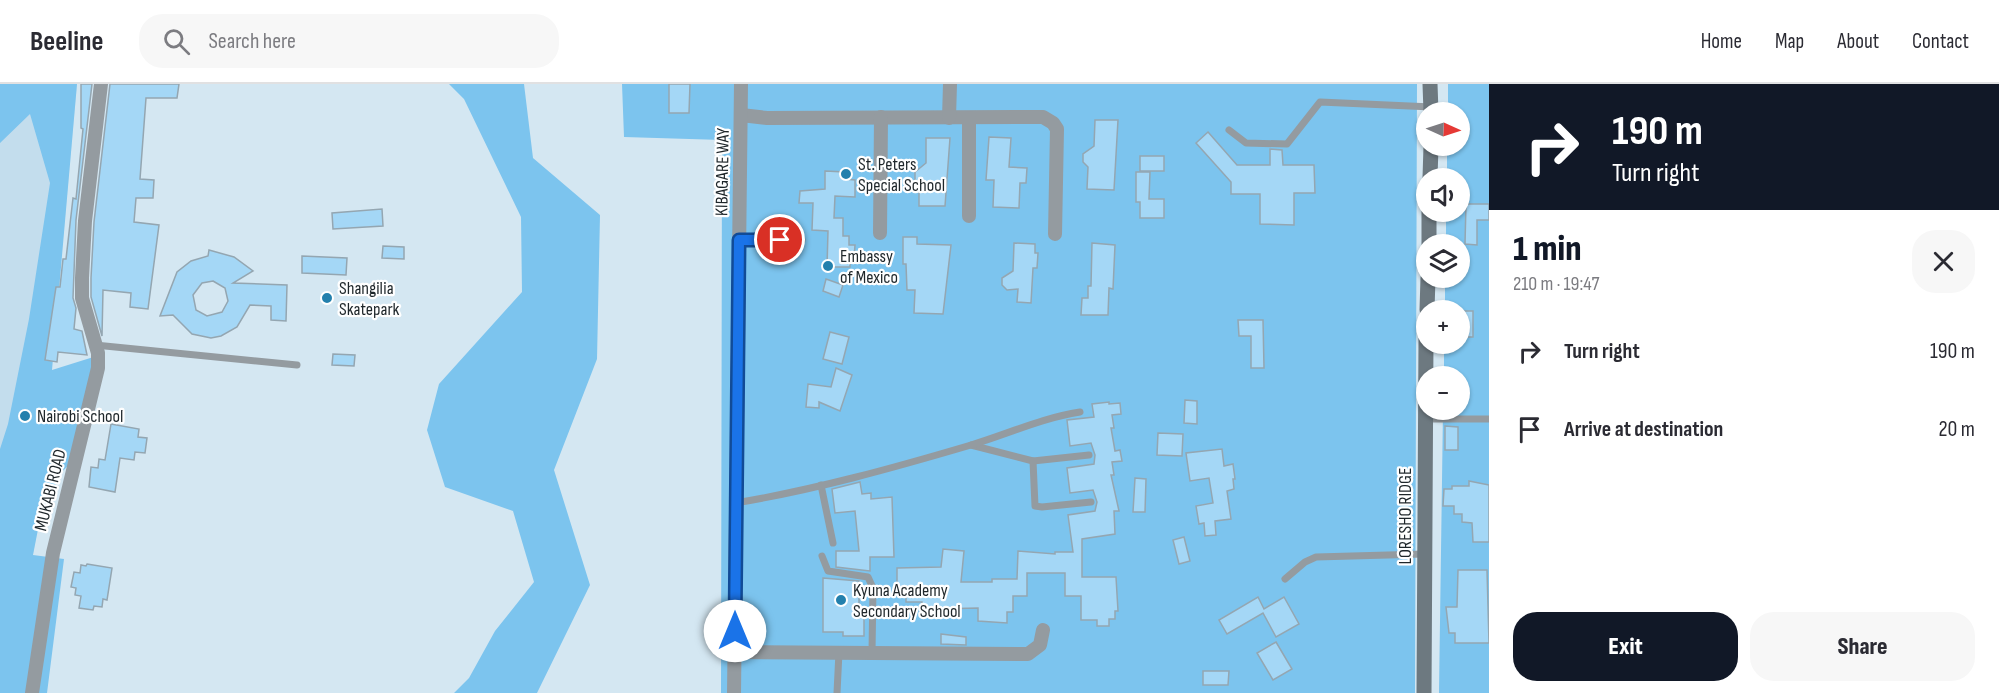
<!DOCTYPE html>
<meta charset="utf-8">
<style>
:root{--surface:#fff;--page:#f7f7f7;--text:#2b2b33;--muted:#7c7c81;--line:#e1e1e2;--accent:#111827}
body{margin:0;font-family:"Sofia Sans Condensed",sans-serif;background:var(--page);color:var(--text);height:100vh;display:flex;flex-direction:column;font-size:22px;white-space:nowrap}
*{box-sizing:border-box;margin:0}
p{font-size:20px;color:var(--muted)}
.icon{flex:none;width:33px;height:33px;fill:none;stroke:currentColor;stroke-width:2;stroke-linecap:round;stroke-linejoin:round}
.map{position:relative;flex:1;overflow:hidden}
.panel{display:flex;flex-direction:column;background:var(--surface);width:510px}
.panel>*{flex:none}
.guide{background:#111827;color:#fff;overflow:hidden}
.needle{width:39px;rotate:93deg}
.buttons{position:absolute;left:1416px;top:18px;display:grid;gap:12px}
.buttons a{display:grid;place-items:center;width:54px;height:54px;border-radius:50%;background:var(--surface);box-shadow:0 2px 4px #0004;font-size:30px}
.pin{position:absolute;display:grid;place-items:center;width:51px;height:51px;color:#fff;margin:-26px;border:3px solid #fff;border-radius:50%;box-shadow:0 2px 6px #0007}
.me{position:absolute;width:66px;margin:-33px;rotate:0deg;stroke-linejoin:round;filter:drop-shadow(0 0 4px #0008)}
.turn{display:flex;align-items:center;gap:21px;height:126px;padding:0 24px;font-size:27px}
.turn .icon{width:78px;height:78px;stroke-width:2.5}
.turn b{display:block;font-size:42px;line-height:51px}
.round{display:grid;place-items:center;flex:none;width:63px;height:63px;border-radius:24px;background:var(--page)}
.headline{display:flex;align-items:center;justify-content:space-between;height:102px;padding:0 24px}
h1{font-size:36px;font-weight:800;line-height:45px;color:var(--accent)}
.action{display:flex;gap:12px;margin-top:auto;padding:12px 24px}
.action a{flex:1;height:69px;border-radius:24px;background:var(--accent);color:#fff;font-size:24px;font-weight:800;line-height:69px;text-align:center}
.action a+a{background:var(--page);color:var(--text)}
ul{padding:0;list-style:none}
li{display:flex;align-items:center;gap:18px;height:78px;padding:0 24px}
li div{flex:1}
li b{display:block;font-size:22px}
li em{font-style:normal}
header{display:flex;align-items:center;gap:36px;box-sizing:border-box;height:84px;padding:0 30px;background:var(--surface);border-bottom:2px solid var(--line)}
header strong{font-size:28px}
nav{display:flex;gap:33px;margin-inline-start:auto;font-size:21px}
.search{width:420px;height:54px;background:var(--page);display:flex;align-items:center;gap:15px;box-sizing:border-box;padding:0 21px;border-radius:24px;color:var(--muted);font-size:22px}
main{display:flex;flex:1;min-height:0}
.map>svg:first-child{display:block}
</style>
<header>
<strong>Beeline</strong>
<div class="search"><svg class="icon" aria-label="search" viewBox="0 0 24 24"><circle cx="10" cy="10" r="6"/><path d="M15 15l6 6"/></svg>Search here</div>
<nav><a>Home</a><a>Map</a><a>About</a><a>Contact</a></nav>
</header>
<main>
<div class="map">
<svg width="1489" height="609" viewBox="0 0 1489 609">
<rect width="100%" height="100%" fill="#d4e7f2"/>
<!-- built -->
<path fill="#c3dded" d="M0 0H77L52 277 49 387 15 562 19 609H0Z"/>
<!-- green -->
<g fill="#7cc4ee">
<path d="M0 0H77L52 286 103 270 80 369 60 390 40 435 33 471 64 475 47 609H0V365L8 340 29 235 50 99 30 30 0 59Z"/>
<path d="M449 0H524L533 74 600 131 597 275 554 386 590 501 537 609H454L469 594 495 547 534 498 513 427 445 403 427 346 439 300 522 208 521 133 464 15Z"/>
<path d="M622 0H1417L1415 609H721L722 56 624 53Z"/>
<path d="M1448 0H1489V609H1439L1443 326H1460V292H1444V260H1460V226H1445V194H1460V160H1446V128H1460V94H1447V62H1460V28H1448Z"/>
</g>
<!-- building -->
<g fill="#a4d7f6" stroke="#94a6b1" stroke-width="1.5" fill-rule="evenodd">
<path d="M81 0H92L76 136 73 214 76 224 74 245 82 247 87 271 58 268 57 278 45 276 56 203H60L63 175H66L73 114 76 115 83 45 81 44Z"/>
<path d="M110 0H179L177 14H146L140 95 154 96 153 114H136L134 138 159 141 148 225 130 223 131 209 103 206 102 252 91 213V194L94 138Z"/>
<path d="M669 0H690L689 29H669Z"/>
<path d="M1095 36H1118L1114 106 1087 105 1088 83 1083 78V70L1094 62Z"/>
<path d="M1208 48 1237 81H1270V65L1282 66 1283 81H1314L1315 109H1294V141L1260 140V110H1231V98L1196 59Z"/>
<path d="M989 53 1011 54 1009 83 1027 84 1026 99H1020L1019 124 993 123 994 96H986Z"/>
<path d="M926 54H950L945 122H919V98L915 96V88L926 79Z"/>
<rect x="1140" y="72" width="24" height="15"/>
<path d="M825 87 845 88V95L855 96V113L835 112 834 134H843V152H849V161H855L854 175H850V183H827L828 147 812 146 813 119H799L800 107 825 105Z"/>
<path d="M1136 88H1150L1149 115H1164V134H1140V118H1136Z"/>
<path d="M1466 120H1489V136H1477V161L1465 160Z"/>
<path d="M382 125 383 142 333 145 332 129Z"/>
<path d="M903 153H917V160L951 161 943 230 914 229 915 206H907L906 180H903Z"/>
<path d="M1014 159 1035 160V169H1038L1037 184H1033L1031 219 1017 218 1018 205 1007 206 1002 201V194L1013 187Z"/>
<path d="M1092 159 1115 161 1113 205 1109 204 1108 231H1081L1082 214H1088V202H1091Z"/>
<path d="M383 162 404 163V175L382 174Z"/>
<path d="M209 166 234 173 253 187 233 199 287 201 286 237 271 236V222L250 221 237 243 221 252 211 254 192 250 173 231 160 232 177 188 191 177 208 172ZM213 197 225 204 228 217 222 228 207 232 196 226 193 211 202 199Z"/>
<path d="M302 172 347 174 346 191 302 189Z"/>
<path d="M826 195 843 201 839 213 823 207Z"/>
<rect x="1460" y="227" width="13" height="26"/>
<path d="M1238 236H1263L1264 284H1251V252H1239Z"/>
<path d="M830 248 849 253 842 280 823 275Z"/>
<path d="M333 270 355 271 354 282 332 281Z"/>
<path d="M836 284 852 291 840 327 819 318V324L806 323 808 300 831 303Z"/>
<path d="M1185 316 1197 317V340L1184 339Z"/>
<path d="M1109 318V320L1120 319 1121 330 1112 331 1114 344H1111L1115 367 1120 366 1122 377 1112 378 1114 391H1111L1119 427H1114L1115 450 1082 455V493H1116L1118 527H1115V535H1109V542H1097V536H1081V512H1065V489H1027V512H1013V528H1007V539L978 537V524L935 525V533H923L922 518H906V512H897V484L941 483 943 465 964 467 961 498H992V495H1017L1018 467 1055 470V468H1073L1068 431 1095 427 1097 418 1093 406 1070 409 1067 384 1094 380 1095 371 1091 359 1070 362 1067 336 1094 333 1092 320Z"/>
<path d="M111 340 139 345 138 353 147 354 145 369 135 368 134 376 120 374 115 408 89 403 91 383 98 384 99 375 105 376Z"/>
<path d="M1445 342 1458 343V366H1445Z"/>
<path d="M1158 349 1183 350 1182 372 1157 371Z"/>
<path d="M1222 365 1224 382 1233 380 1235 395H1233L1234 405 1227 407 1231 435 1215 437 1216 451 1205 452 1204 439 1199 440 1196 422 1213 419 1209 394 1190 397 1186 369Z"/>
<path d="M1135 394 1146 395 1145 428H1133Z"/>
<path d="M1469 397 1489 401V458H1473L1472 439 1462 438V430H1454V422H1443L1444 405H1452V402H1469Z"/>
<path d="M860 398 862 410 871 409V415L892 413 894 473H870V487L836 483V467H859L855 427 835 429 832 405Z"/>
<path d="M1184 453 1190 477 1179 480 1173 456Z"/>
<path d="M87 480 112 484 107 516 103 515 102 523 94 522 93 526 79 524 81 512 75 511 76 504 71 503 74 488 80 489 81 481 86 482Z"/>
<path d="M1458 486H1487L1489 559H1455V549H1449L1446 523H1457Z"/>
<path d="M823 494 859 497V531H864V552H843V548H823Z"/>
<path d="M1258 513 1264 525 1284 513 1299 540 1276 553 1263 529 1227 550 1219 536Z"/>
<path d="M941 550 966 553V561L941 560Z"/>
<path d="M1276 558 1292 585 1273 596 1257 569Z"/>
<path d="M1203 587H1229L1228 601H1203Z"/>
</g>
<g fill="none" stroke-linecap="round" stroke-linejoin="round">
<!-- service -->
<g stroke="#949ba0" stroke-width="7">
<path d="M1229 46 1246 59 1287 60 1320 18 1432 23"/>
<path d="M739 156H802"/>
<path d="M95 261 297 281"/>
<path d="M1425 335H1489"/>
<path d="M971 361 1033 377 1089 371"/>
<path d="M1033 377 1035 422 1042 423 1091 418"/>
<path d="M821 401 833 459"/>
<path d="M735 419C814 406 893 384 971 361 1008 350 1041 334 1080 328"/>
<path d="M822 472 828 487 868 493 873 504 872 568"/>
<path d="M1285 495 1305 478 1316 473 1424 470"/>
<path d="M837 609 839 568"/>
</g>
<!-- minor -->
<g stroke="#949ba0" stroke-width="14">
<path d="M741 31 767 34 1043 33 1053 39 1057 45 1055 150"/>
<path d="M949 34 950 0"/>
<path d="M969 132V34"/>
<path d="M880 149 881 33"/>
<path d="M736 568 1028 570 1040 561 1043 546"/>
<path d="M32 609 53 469 98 284V269L82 214V194L85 137 101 0"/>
<path d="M734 609 741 0"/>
</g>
<!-- secondary -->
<g stroke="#6d7980" stroke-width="15">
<path d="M1430 0 1431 28"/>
<path d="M1430 94 1431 62"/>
<path d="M1429 160V128"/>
<path d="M1427 226 1428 194"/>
<path d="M1424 609 1426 255"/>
</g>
</g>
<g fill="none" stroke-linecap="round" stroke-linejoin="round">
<defs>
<path id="route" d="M735 547 739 156H780"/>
</defs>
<!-- route casing -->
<use href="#route" stroke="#114b97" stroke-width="15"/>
<!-- route -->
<use href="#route" stroke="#1a73e8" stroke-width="10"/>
</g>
<!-- markers -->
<g fill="#2380ad" stroke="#fff" stroke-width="2">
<circle cx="846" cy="90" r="6"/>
<circle cx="828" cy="182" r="6"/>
<circle cx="327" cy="214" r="6"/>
<circle cx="25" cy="332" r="6"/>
<circle cx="841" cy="516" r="6"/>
</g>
<g text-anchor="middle" stroke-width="4.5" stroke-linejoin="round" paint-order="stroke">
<!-- poi labels -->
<g font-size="18" fill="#1e262a" stroke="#fff" text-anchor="start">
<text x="858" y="86">St. Peters<tspan x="858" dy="21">Special School</tspan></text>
<text x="840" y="178">Embassy<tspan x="840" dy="21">of Mexico</tspan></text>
<text x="339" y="210">Shangilia<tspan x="339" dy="21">Skatepark</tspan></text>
<text x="37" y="338">Nairobi School</text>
<text x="853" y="512">Kyuna Academy<tspan x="853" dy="21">Secondary School</tspan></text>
</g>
<!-- street labels -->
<g font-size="18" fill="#1e262a" stroke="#fff">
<text transform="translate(722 88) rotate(-89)" y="6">KIBAGARE WAY</text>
<text transform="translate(50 406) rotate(-76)" y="6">MUKABI ROAD</text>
<text transform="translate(1405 432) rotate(-90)" y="6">LORESHO RIDGE</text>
</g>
</g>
</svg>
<div class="buttons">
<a><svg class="needle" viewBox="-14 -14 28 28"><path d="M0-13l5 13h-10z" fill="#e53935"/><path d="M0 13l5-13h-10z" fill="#7c7c81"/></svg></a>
<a><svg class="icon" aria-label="sound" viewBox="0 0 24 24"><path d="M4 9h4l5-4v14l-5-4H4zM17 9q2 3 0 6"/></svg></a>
<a><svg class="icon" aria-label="layers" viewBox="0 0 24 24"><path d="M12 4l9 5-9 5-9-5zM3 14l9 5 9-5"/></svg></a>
<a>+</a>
<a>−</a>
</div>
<div class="pin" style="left:780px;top:156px;background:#d93025"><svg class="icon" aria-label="arrive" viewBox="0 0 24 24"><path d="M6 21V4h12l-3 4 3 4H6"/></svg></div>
<svg class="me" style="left:735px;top:547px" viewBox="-20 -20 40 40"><circle r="19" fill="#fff"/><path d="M0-13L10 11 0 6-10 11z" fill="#1a73e8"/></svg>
</div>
<section class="panel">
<div class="guide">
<div class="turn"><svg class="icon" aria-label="right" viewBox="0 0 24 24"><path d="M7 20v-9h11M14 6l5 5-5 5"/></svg><div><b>190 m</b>Turn right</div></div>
</div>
<div class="headline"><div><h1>1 min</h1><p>210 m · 19:47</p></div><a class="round"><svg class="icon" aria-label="close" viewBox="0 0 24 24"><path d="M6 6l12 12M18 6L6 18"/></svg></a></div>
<ul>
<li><svg class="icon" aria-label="right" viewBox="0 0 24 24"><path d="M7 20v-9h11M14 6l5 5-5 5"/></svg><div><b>Turn right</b></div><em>190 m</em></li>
<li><svg class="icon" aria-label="arrive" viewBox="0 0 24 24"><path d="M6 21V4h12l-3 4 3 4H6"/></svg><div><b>Arrive at destination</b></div><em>20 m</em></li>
</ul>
<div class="action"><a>Exit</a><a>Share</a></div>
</section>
</main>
